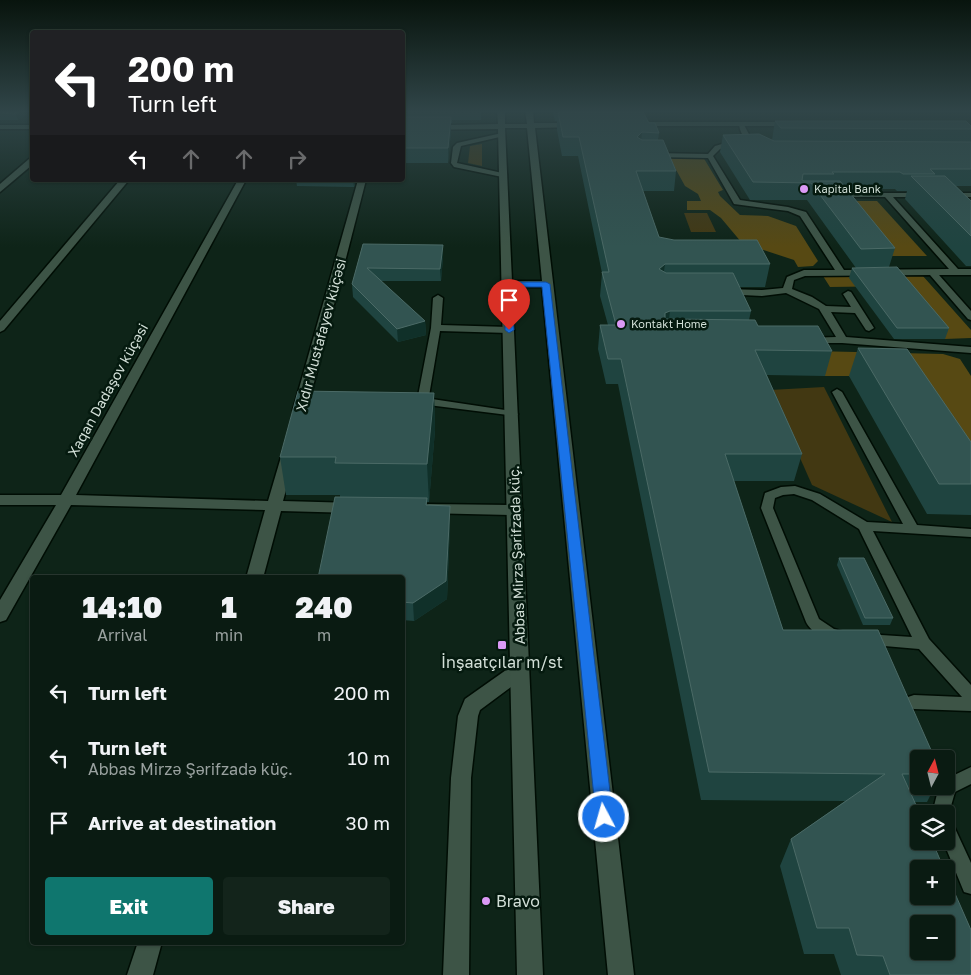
<!DOCTYPE html>
<meta charset="utf-8">
<style>
:root{--surface:#0a1b12;--page:#13241b;--text:#f1f3f6;--muted:#99a19f;--line:#2a3932;--accent:#0f766e}
body{margin:0;font-family:"Golos Text",sans-serif;background:var(--page);color:var(--text);height:100vh;display:flex;flex-direction:column;font-size:19px;white-space:nowrap}
*{box-sizing:border-box;margin:0}
p{font-size:16px;color:var(--muted)}
.icon{flex:none;width:28px;height:28px;fill:none;stroke:currentColor;stroke-width:2;stroke-linecap:round;stroke-linejoin:round}
.map{position:relative;flex:1;overflow:hidden}
.drawer{position:absolute;left:30px;top:575px;width:375px;height:370px;display:flex;flex-direction:column;background:var(--surface);border-radius:5px;box-shadow:0 1px 4px #0004,0 0 0 1px var(--line)}
.drawer>*{flex:none}
.top-card{position:absolute;left:30px;top:30px;width:375px;height:152px;border-radius:5px;box-shadow:0 1px 4px #0004,0 0 0 1px var(--line);background:#202124;color:#fff;overflow:hidden}
.needle{width:32px;rotate:7deg}
.tools{position:absolute;left:910px;top:750px;display:grid;gap:10px}
.tools a{display:grid;place-items:center;width:45px;height:45px;border-radius:5px;background:var(--surface);box-shadow:0 1px 4px #0004,0 0 0 1px var(--line);font-size:25px}
.pin{position:absolute;display:grid;place-items:center;width:42px;height:42px;color:#fff;margin:-51px -21px;border-radius:50% 50% 50% 0;rotate:-45deg;box-shadow:0 0 5px #0007}
.pin .icon{rotate:45deg}
.me{position:absolute;width:55px;margin:-28px;rotate:354deg;stroke-linejoin:round;filter:drop-shadow(0 0 4px #0008)}
.turn{display:flex;align-items:center;gap:18px;height:105px;padding:0 15px;font-size:22px}
.turn .icon{width:65px;height:65px;stroke-width:2.5}
.turn b{display:block;font-size:35px;line-height:42px}
.lanes{display:flex;align-items:center;height:48px;padding:0 15px;background:#0003;justify-content:center;gap:25px;direction:ltr}
.lanes .off{opacity:.35}
.eta{display:flex;justify-content:space-evenly;align-items:center;height:85px;text-align:center}
.eta b{font-size:30px;font-weight:800;line-height:35px}
.cta{display:flex;gap:10px;margin-top:auto;padding:10px 15px}
.cta a{flex:1;height:58px;border-radius:5px;background:var(--accent);color:#fff;font-size:20px;font-weight:800;line-height:58px;text-align:center}
.cta a+a{background:var(--page);color:var(--text)}
ul{padding:0;list-style:none}
li{display:flex;align-items:center;gap:15px;height:65px;padding:0 15px}
li div{flex:1}
li b{display:block;font-size:19px}
li em{font-style:normal}
.map>svg:first-child{display:block}
</style>
<div class="map">
<svg width="971" height="975" viewBox="0 0 971 975">
<rect width="100%" height="100%" fill="#0e2418"/>
<!-- green -->
<g fill="#423812">
<path d="M482 144V166L468 163 470 146Z"/>
<path d="M684 213H707L716 232H691Z"/>
<path d="M824 387 892 522 812 485 770 390Z"/>
</g>
<!-- forest -->
<g fill="#574913">
<path d="M669 157H703L723 190 718 192 720 196 740 215 768 216 796 226 818 261 813 266 798 267 794 260 742 243 721 218 710 210H687V201H701L698 194 685 186Z"/>
<path d="M837 201H877L927 256H880Z"/>
<path d="M922 275 971 330V338L945 339 902 286 830 287 823 276Z"/>
<path d="M812 351 943 354 960 359 971 376V483L849 376H825Z"/>
</g>
<g fill="none" stroke-linecap="round" stroke-linejoin="round">
<defs>
<g id="lane">
<path d="M739 123H743L751 138 759 145V147C748 148 739 132 739 123Z"/>
<path d="M502 133 504 134V136L461 146 457 163 507 174V178L454 167 451 163 453 147 457 143Z"/>
<path d="M736 140 739 142 738 143 720 149 713 156 740 200 788 207 806 212 844 270 949 269 885 197H836L832 195 836 193H926V197H893L958 269H971V275H939L971 311V320L968 319 930 275 805 276 794 280 792 289 812 297 826 306 851 307 843 294 848 291 851 292 874 328 869 331 866 330 855 313 831 312 846 337 971 347V353L842 343H809L805 342V338L836 337 819 309 786 293 762 296 722 294 720 292 725 289 762 290 783 288 787 277 804 270H835L800 216 788 211 734 204 708 158 653 157 650 155 653 153 708 154 715 146Z"/>
<rect x="945" y="193" width="26" height="4"/>
<path d="M438 295 443 298 441 325 509 327 514 330 509 333 440 331 429 396 432 399 512 411 518 414 516 416 428 405 424 404 418 396 431 328 433 298Z"/>
<path d="M837 389 842 392 917 525 971 529V537L873 531 929 639 971 685V711L914 709 908 707 906 702 908 697 914 695 962 697 919 649 861 644 858 640 861 636 866 634 912 637 859 529 812 500 794 494 783 495 775 498 773 508 819 619 834 629 844 632 847 636 844 640C831 644 812 634 806 622L761 508 765 493 781 487 795 486 820 494 867 522 903 524 832 392Z"/>
<path d="M971 767V784L955 792 947 820 952 822 971 863V894L964 892 943 841H946V814H932L939 786H946V779Z"/>
</g>
<g id="street">
<path d="M29 159H32V165L0 192V184Z"/>
<path d="M120 180H129L4 330 0 332V321Z"/>
<path d="M238 180H246L76 495 268 501 281 457 283 454H293L295 457 283 501 354 503 359 504 362 508 359 512 354 513 281 511 263 578H246L265 510 71 505 6 620 0 622V600L56 505H0V495H61Z"/>
<path d="M358 180H366L307 410 300 414 295 413 293 410Z"/>
<path d="M429 504 515 505 520 506 523 510 520 514 515 515 424 513 421 509 424 505Z"/>
<path d="M520 663 527 665 529 670 527 675 480 710 478 716 471 778 469 975H443L451 778 458 716 465 699 513 665Z"/>
<path d="M138 942H162L153 975H127Z"/>
</g>
<g id="secondary">
<path d="M497 110H505V124H527L525 110H533L534 123H576L580 125 576 127 535 128 634 975H608L542 287H512L543 975H517L498 129 402 130V126L498 124ZM505 128H527L542 281H512Z"/>
<path d="M633 122H793L797 124 793 126H633Z"/>
<rect x="0" y="125" width="32" height="4"/>
</g>
</defs>
<!-- lane casing -->
<use href="#lane" stroke="#000d04" stroke-width="3"/>
<!-- street casing -->
<use href="#street" stroke="#000d04" stroke-width="3"/>
<!-- secondary casing -->
<use href="#secondary" stroke="#000d04" stroke-width="3"/>
<!-- lane -->
<use href="#lane" fill="#3d5446" fill-rule="evenodd"/>
<!-- street -->
<use href="#street" fill="#3d5446" fill-rule="evenodd"/>
<!-- secondary -->
<use href="#secondary" fill="#3d5446" fill-rule="evenodd"/>
</g>
<!-- wall -->
<g fill="#1f4440">
<path d="M0 110H32L18 120H0Z"/>
<path d="M402 110H481V120H452V123H451V131L448 163H402Z"/>
<path d="M552 110H639L638 112 659 133 658 140 676 171 674 191H643L659 237 770 264 765 287H739L751 311 749 320 758 326 832 351 825 376 767 375 802 454 794 481H734L783 630 919 759V786H935L927 802H915L971 975H841L834 954H804L780 866 791 839 845 801 701 800 618 384H606L598 349 600 325H608L600 296 602 273 578 156H562L557 130V121H555Z"/>
<path d="M775 121 971 126V186H956L971 201V266H966L905 199 907 191H897L895 189H846L895 248 889 267 856 268 807 200H750L720 152 723 135 772 140Z"/>
<path d="M296 180H356L354 187 297 186Z"/>
<path d="M363 244 443 257 441 281H381L425 321 426 335 398 342 353 297 352 284Z"/>
<path d="M852 268 949 328 945 339H894L849 278Z"/>
<path d="M858 348 971 442V515L927 514 849 376Z"/>
<path d="M434 393 435 430 429 502H427V505L450 506V523L447 599 414 621 402 620V578L340 497V495H286L280 457Z"/>
<path d="M839 558 893 618 890 625H863L837 565Z"/>
</g>
<!-- shaded-wall -->
<g fill="#103029">
<path d="M21 110H32L18 120 16 114Z"/>
<path d="M451 117V131L448 163V148Z"/>
<path d="M642 132 640 151 637 137Z"/>
<path d="M353 180H356L354 187Z"/>
<path d="M443 245V257L441 281 440 269Z"/>
<path d="M665 264 662 286 659 269Z"/>
<path d="M670 311 667 335 665 313Z"/>
<path d="M425 321 426 335 398 342 397 329Z"/>
<path d="M434 393 435 430 429 502 427 464Z"/>
<path d="M450 506V523L447 599 414 621 413 603Z"/>
</g>
<!-- building -->
<g fill="#325451" stroke="#4b6a66" fill-rule="evenodd">
<path d="M0 110H21L16 114 0 113Z"/>
<path d="M558 112H643L649 123H655L659 133 642 132 637 137 642 140H663L676 171H636L659 237 674 240H757L770 264H665L659 269 666 273H733L751 311H670L665 313V319L755 320 758 326H818L832 351 755 350 802 454H725L783 630H878L935 759H919V774H902L920 814H919V841H932L944 869H919V896H946V873L971 930V975H890L883 956 857 955 849 928H817L791 839 885 774 709 772 621 359H608L600 325H616L602 272H609L579 137H563ZM919 924H946V951H919Z"/>
<path d="M402 117H451L448 148H402Z"/>
<path d="M775 121H966L971 126V129L781 128Z"/>
<path d="M759 134 774 141 971 142V169H930L935 174H903L900 172H832L834 174H803L802 180 804 181H840L895 248 861 249 811 183 753 182 723 135Z"/>
<path d="M911 176H945L971 201V236Z"/>
<path d="M363 244 443 245 440 269 367 268 425 321 397 329 352 284Z"/>
<path d="M897 267 949 328H897L852 268Z"/>
<path d="M858 348 907 349 971 442V484H939Z"/>
<path d="M298 391 434 393 427 464 335 463 336 457H280Z"/>
<path d="M335 497 427 498 426 505 450 506 446 581 413 603 402 602V578H318Z"/>
<path d="M839 558H864L893 618H865Z"/>
</g>
<!-- sky -->
<linearGradient id="sky" x2="0" y2="1"><stop stop-color="#08140d"/><stop offset="0.45" stop-color="#304548"/><stop offset="1" stop-color="#304548" stop-opacity="0"/></linearGradient>
<rect width="971" height="247" fill="url(#sky)"/>
<!-- route -->
<path fill="#1a73e8" stroke="#114b97" d="M505 282H546L550 284 613 817 610 822 604 825 598 822 596 817 542 287H512L514 330 509 333 505 330Z"/>
<!-- markers -->
<g fill="#db99f5" stroke="#051a0f" stroke-width="2">
<circle cx="804" cy="189" r="5"/>
<circle cx="621" cy="324" r="5"/>
<rect x="497" y="640" width="10" height="10" rx="2.5"/>
<circle cx="486" cy="901" r="5"/>
</g>
<g text-anchor="middle" stroke-width="5" stroke-linejoin="round" paint-order="stroke">
<!-- far-poi labels -->
<g font-size="11" fill="#d2dfd7" stroke="#051a0f" text-anchor="start">
<text x="814" y="193">Kapital Bank</text>
<text x="631" y="328">Kontakt Home</text>
</g>
<!-- street labels -->
<g font-size="14" fill="#d2dfd7" stroke="#051a0f">
<text transform="translate(321 335) rotate(-75)" y="5">Xıdır Mustafayev küçəsi</text>
<text transform="translate(108 390) rotate(-61)" y="5">Xaqan Dadaşov küçəsi</text>
<text transform="translate(517 555) rotate(-92)" y="5">Abbas Mirzə Şərifzadə küç.</text>
</g>
<!-- near-poi labels -->
<g font-size="16" fill="#d2dfd7" stroke="#051a0f">
<text x="502" y="668">İnşaatçılar m/st</text>
<text x="496" y="907" text-anchor="start">Bravo</text>
</g>
</g>
</svg>
<div class="tools">
<a><svg class="needle" viewBox="-14 -14 28 28"><path d="M0-13l5 13h-10z" fill="#e53935"/><path d="M0 13l5-13h-10z" fill="#99a19f"/></svg></a>
<a><svg class="icon" aria-label="layers" viewBox="0 0 24 24"><path d="M12 4l9 5-9 5-9-5zM3 14l9 5 9-5"/></svg></a>
<a>+</a>
<a>−</a>
</div>
<div class="pin" style="left:509px;top:330px;background:#d93025"><svg class="icon" aria-label="arrive" viewBox="0 0 24 24"><path d="M6 21V4h12l-3 4 3 4H6"/></svg></div>
<svg class="me" style="left:604px;top:817px" viewBox="-20 -20 40 40"><circle r="17" fill="#1a73e8" stroke="#fff" stroke-width="3"/><path d="M0-11L8 9 0 5-8 9z" fill="#fff"/></svg>
<div class="top-card">
<div class="turn"><svg class="icon" aria-label="left" viewBox="0 0 24 24"><path d="M17 20v-9H6M10 6l-5 5 5 5"/></svg><div><b>200 m</b>Turn left</div></div>
<div class="lanes"><svg class="icon" aria-label="left" viewBox="0 0 24 24"><path d="M17 20v-9H6M10 6l-5 5 5 5"/></svg><svg class="icon off" aria-label="ahead" viewBox="0 0 24 24"><path d="M12 20V5M6 11l6-6 6 6"/></svg><svg class="icon off" aria-label="ahead" viewBox="0 0 24 24"><path d="M12 20V5M6 11l6-6 6 6"/></svg><svg class="icon off" aria-label="right" viewBox="0 0 24 24"><path d="M7 20v-9h11M14 6l5 5-5 5"/></svg></div>
</div>
<section class="drawer">
<div class="eta">
<div><b>14:10</b><p>Arrival</p></div>
<div><b>1</b><p>min</p></div>
<div><b>240</b><p>m</p></div>
</div>
<ul>
<li><svg class="icon" aria-label="left" viewBox="0 0 24 24"><path d="M17 20v-9H6M10 6l-5 5 5 5"/></svg><div><b>Turn left</b></div><em>200 m</em></li>
<li><svg class="icon" aria-label="left" viewBox="0 0 24 24"><path d="M17 20v-9H6M10 6l-5 5 5 5"/></svg><div><b>Turn left</b><p>Abbas Mirzə Şərifzadə küç.</p></div><em>10 m</em></li>
<li><svg class="icon" aria-label="arrive" viewBox="0 0 24 24"><path d="M6 21V4h12l-3 4 3 4H6"/></svg><div><b>Arrive at destination</b></div><em>30 m</em></li>
</ul>
<div class="cta"><a>Exit</a><a>Share</a></div>
</section>
</div>
